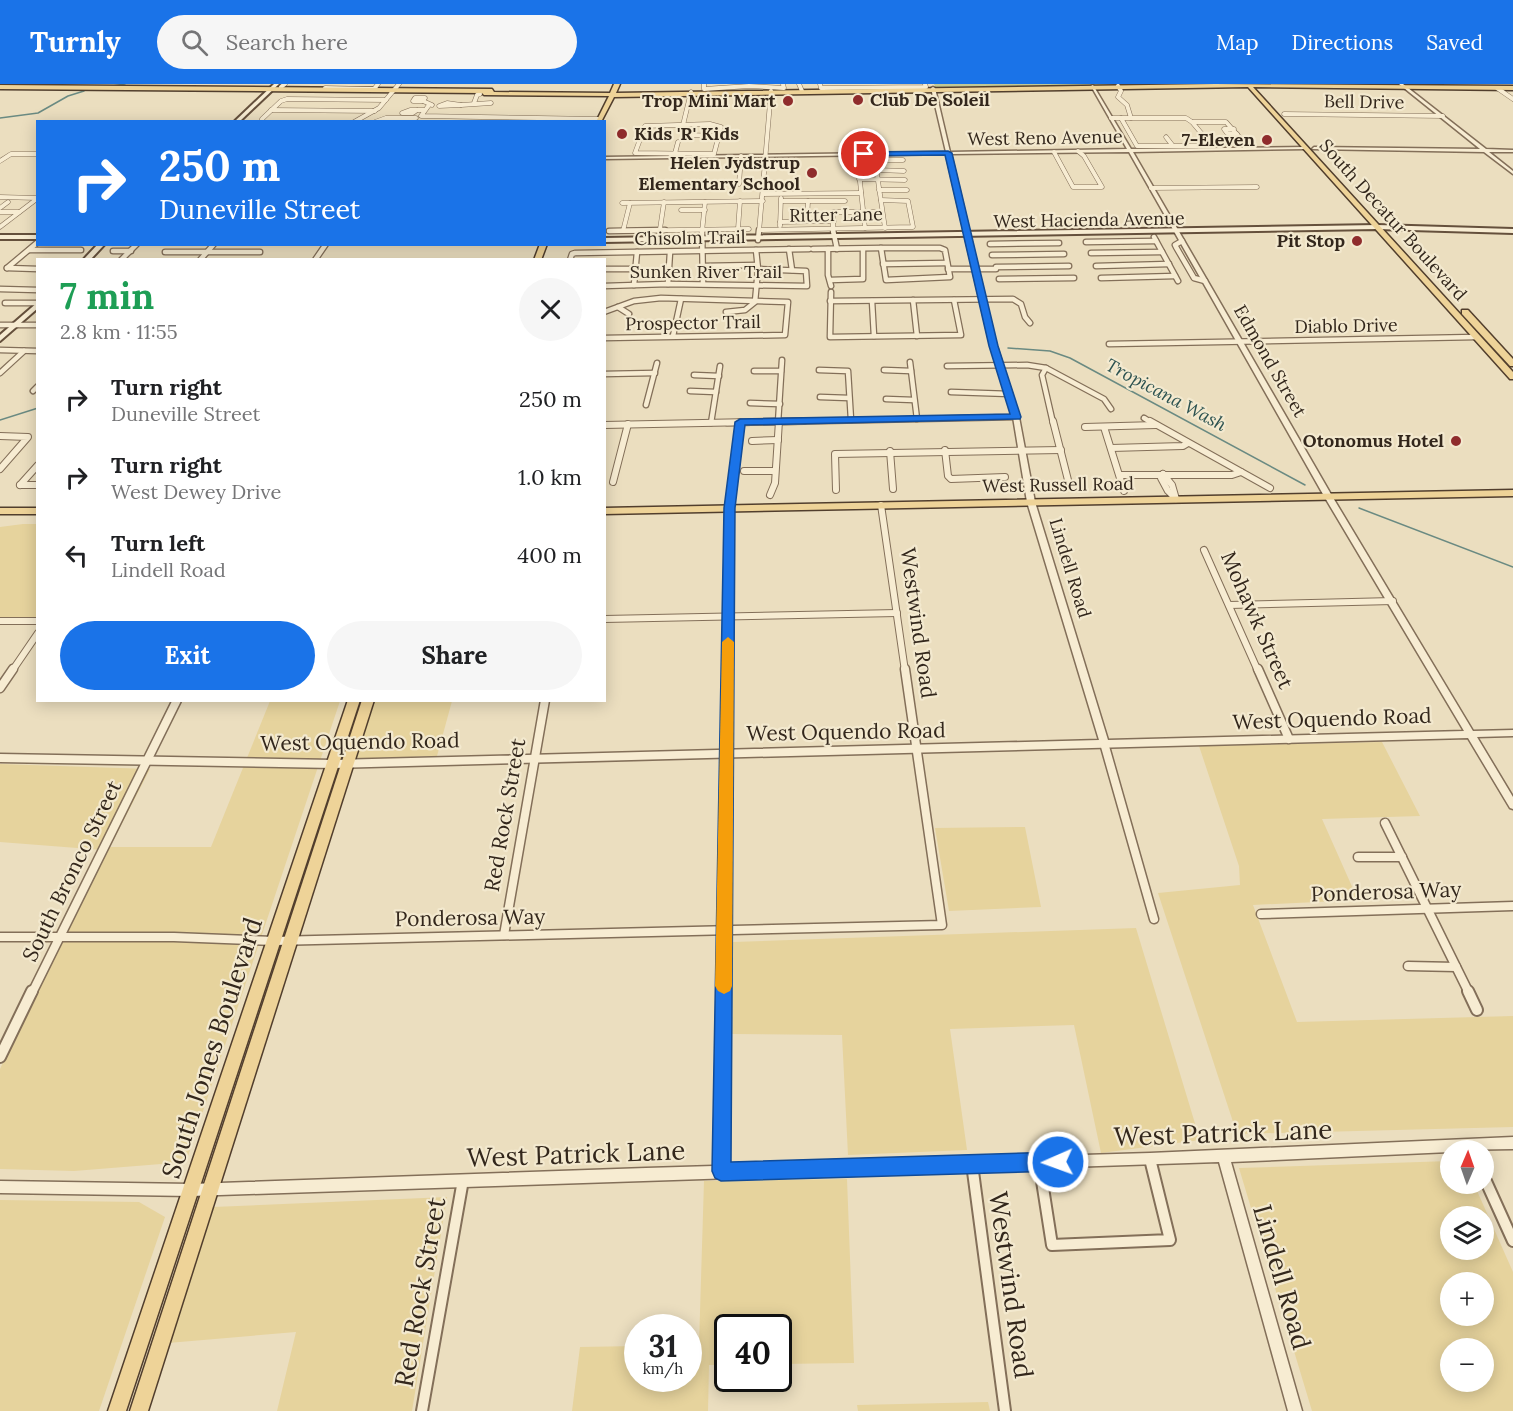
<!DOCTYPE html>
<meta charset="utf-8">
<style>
:root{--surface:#fff;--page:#f6f6f6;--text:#202124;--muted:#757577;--accent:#1a73e8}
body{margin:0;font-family:Lora,serif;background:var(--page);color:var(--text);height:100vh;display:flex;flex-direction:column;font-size:22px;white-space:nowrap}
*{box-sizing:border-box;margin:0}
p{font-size:20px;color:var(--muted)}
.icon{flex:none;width:33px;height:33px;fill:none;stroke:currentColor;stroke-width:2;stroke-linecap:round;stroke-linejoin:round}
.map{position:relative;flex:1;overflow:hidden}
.drawer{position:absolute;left:36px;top:174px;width:570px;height:444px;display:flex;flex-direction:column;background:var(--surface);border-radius:0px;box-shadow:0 3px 15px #0003}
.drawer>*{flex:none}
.hud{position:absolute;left:36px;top:36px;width:570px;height:126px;border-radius:0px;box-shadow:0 3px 15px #0003;background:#1a73e8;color:#fff;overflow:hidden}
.needle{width:39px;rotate:2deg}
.fabs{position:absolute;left:1440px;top:1056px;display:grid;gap:12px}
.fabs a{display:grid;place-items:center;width:54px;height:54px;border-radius:50%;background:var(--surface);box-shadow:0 3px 15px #0003;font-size:30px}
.speed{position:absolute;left:624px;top:1230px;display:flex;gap:12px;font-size:30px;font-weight:700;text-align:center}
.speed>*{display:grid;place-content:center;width:78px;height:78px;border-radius:50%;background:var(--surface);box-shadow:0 3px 15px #0003;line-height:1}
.speed small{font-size:15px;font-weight:400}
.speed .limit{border:3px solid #111;border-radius:9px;background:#fff;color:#111}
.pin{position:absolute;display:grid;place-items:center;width:51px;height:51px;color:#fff;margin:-26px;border:3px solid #fff;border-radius:50%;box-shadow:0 2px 6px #0007}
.me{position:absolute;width:66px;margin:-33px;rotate:268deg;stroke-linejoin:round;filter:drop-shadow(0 0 4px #0008)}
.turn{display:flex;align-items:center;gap:21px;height:126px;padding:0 24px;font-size:27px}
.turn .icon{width:78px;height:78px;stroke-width:2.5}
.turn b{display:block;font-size:42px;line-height:51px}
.round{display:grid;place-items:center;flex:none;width:63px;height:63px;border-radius:32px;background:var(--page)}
.head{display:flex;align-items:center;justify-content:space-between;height:102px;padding:0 24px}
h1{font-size:36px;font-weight:700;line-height:45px;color:#1e9e55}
.button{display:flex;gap:12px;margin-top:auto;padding:12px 24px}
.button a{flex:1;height:69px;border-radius:36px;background:var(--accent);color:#fff;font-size:24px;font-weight:700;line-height:69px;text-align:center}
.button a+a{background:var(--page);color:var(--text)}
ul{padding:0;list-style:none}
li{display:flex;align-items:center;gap:18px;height:78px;padding:0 24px}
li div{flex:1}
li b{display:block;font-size:22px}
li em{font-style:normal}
header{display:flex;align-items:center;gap:36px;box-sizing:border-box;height:84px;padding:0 30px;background:var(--accent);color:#fff}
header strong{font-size:28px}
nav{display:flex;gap:33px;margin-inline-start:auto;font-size:21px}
.search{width:420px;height:54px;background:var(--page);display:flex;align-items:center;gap:15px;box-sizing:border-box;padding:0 21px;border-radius:33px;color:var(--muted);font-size:22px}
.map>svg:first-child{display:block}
</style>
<header>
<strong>Turnly</strong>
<div class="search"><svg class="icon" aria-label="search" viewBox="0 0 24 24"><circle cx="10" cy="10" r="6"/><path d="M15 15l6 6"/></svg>Search here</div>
<nav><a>Map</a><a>Directions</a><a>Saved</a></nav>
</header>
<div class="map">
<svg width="1513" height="1327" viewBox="0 0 1513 1327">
<rect width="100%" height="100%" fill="#ebdebf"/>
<!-- green -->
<path fill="#c2c894" d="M934 0H1187L935 3Z"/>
<!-- sand -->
<g fill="#e6d39d" fill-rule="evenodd">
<path d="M23 440H37V540H0V443Z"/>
<path d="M270 617H340L186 1078 74 1087 0 1085V985L103 766 0 758V680L150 685 110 763H211Z"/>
<path d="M374 617H452L437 672 352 675Z"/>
<path d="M1382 658 1420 732 1322 735 1358 816 1253 821 1297 938 1513 932V1043L1237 1050 1158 809 1240 801 1239 782 1199 662Z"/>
<path d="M1025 743 1041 823 949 827 935 744Z"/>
<path d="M1136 844 1200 1056 1101 1069 1074 941 950 945 967 1066 848 1071 842 951 732 950 733 858Z"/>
<path d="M1450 1077V1100H1474L1513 1188V1327H1312L1239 1084ZM1450 1132H1484V1166H1450ZM1450 1198H1484V1232H1450ZM1484 1264V1298H1450V1264Z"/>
<path d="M847 1095 854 1279 779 1280 778 1244H728L727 1281H709L708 1327H572L580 1263 637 1262 638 1294H688L689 1261H699L704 1097Z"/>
<path d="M447 1113 412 1327H277L296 1248 168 1259 213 1123Z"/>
<path d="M0 1116 139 1118 165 1133 99 1327H0Z"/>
<path d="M988 1318 990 1327H858L857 1321Z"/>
</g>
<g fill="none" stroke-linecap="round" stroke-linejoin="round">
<!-- stream -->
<g stroke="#6a8a82" stroke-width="1.5">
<path d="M112 2 125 0"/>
<path d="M0 34 38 29 68 12 84 7"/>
<path d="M1008 264 1050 267 1070 274 1305 401"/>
<path d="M0 336 38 324"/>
<path d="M1359 424 1513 483"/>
</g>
<defs>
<g id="minor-far4">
<path d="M704 0V5L749 2 784 4 783 0"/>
<path d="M799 0 802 7"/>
<path d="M820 0 821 4 926 3 925 0"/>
<path d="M281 3 285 0"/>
<path d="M325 4 374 5 378 0"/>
<path d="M1497 4 1513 15"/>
<path d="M415 14H425L423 17H413Z"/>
<path d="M423 17 432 21"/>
<path d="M447 19 461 21 439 22Z"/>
<path d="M474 19 477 11 480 10"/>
<path d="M429 21 421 32 598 35"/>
<path d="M461 21 491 19"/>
<path d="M271 26 375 27"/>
<path d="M417 26 413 29H402L410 26H424"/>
<path d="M1284 30 1443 32"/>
<path d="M1111 34H1131L1127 21 1118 13 1121 7 1118 2"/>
<path d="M1121 34 1137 62H1173"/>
<path d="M1131 34H1186L1192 38"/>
<path d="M262 38V35L281 17 287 15 386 16"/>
<path d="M354 38 379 24 399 0"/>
<path d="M375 38 386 34H416"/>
<path d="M1192 38H1226L1241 55 1207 56Z"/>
<path d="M710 40 721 43 714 70 635 69 645 42Z"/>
<path d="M683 41 691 8"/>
<path d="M1234 45H1224L1227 49 1237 50"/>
<path d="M689 51 719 52"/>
<path d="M640 52H661"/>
<path d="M1166 53 1173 62H1209"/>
<path d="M1054 68 1073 103H1102L1084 72 1078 67"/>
<path d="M857 70 865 144"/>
<path d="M874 70 885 144"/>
<path d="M674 73 678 58"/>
<path d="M875 76H903"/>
<path d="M0 77 11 70H38"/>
<path d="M877 86 904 87"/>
<path d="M859 95 905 96"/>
<path d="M739 100 741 72"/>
<path d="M1151 104 1257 103"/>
<path d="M879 106H907"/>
<path d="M763 110 861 109"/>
<path d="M0 113 37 114"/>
<path d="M782 117H845"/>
<path d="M622 119 763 117"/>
<path d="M0 124 8 118"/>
<path d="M681 126H705"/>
<path d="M0 128H19"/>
<path d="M807 137 808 117"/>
<path d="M780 138 834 137"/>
<path d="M780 142 781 114"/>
<path d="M0 143 38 114"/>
<path d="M660 145 664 118"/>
<path d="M738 145 740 117"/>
<path d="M760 146 913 143 908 117 881 116"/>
<path d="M609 147 749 145"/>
<path d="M623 147 630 119"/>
<path d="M702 148 705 118"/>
<path d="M759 148 771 7"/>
<path d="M833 148V128H882"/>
</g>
<g id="minor-far3">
<path d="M702 146 703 200"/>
<path d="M833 146 837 165"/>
<path d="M609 147 665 146"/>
<path d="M1154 153 1178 197"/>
<path d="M758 156 759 146"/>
<path d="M1182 157 1175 161 1176 163 1194 194 1205 197"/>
<path d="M1086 158 1156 157"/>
<path d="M990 160 1059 159"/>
<path d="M881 164H940L945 166 950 193 886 196Z"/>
<path d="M789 165 792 186"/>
<path d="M813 165 881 164"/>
<path d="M828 165V191L831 202"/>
<path d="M29 166H81"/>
<path d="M113 167H131"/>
<path d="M165 168H260"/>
<path d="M1091 169 1162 168"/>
<path d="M992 171 1064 170"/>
<path d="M121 176 137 160"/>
<path d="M200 176 214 160"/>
<path d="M315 176 326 160"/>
<path d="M570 176 572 170 575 169 809 165"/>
<path d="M883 180 947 179"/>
<path d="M703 182 757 181"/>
<path d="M1096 182 1169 180"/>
<path d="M996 183 1069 182"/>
<path d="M7 184 38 158"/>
<path d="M7 184 38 185"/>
<path d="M604 185H635"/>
<path d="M948 185H996"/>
<path d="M1101 194 1175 192"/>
<path d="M999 195 1074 194"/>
<path d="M830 196 863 195V165"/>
<path d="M668 200 670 168"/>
<path d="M634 201 637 168"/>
<path d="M604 202 668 200 807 202 806 187 758 185"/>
<path d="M0 205 38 206"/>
<path d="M831 208 830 253 961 251 954 216"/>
<path d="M913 216 917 252"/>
<path d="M830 217 1013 215 1021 220 1025 233 1030 239"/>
<path d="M872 217 874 252"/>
<path d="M5 219H38"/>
<path d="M618 223 629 230"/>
<path d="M604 228 634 217 661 214 788 218 785 251 604 254"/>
<path d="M726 228 745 226 755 218 758 185 756 166"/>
<path d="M0 241H38"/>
<path d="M673 252 681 215"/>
<path d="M1109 260 1476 253"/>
<path d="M0 266 38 267"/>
<path d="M910 278 917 335"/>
<path d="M947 282 1027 281 1046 284 1104 315 1111 325"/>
<path d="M1046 284 1042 291 1053 339"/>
<path d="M819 286 848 287 851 336"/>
<path d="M884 286 911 287"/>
<path d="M754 287H781"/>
<path d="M0 289 24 267"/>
<path d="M604 290 655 289"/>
<path d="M694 291 719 292"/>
<path d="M33 307 38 302"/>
<path d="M690 307 716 308"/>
<path d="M951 308 1010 310"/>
<path d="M820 313 849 314"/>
<path d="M886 315 914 316"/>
<path d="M750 319 780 320"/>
<path d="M646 321 657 279"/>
<path d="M1144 334 1152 339"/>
<path d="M711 339 720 282"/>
<path d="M727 339 1016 333"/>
<path d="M778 339 782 276"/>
</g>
<g id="minor-far2">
<path d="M1053 337 1069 400"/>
<path d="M1150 337 1270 404"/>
<path d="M604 341 804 337"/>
<path d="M1085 343 1156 341"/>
<path d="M1104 343 1124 407"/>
<path d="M0 352 28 353 0 385"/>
<path d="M752 357 778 356"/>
<path d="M1111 364 1183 362 1188 359"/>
<path d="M945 366 948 392 951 395 1005 393"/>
<path d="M890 367 893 405"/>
<path d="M744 387H775"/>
<path d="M1163 390 1161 394 1168 407 1176 415"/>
<path d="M1163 390 1172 401 1176 415"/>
<path d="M1121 391H1232L1241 388"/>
<path d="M613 398 628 340"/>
<path d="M20 401 38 381"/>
<path d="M20 401H38"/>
<path d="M836 406 835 370 1061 366"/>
<path d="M770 411 775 399 779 337"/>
<path d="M881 421 905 587"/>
<path d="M1204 466 1258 587"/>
<path d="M1229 521 1393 517"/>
<path d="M604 535 897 529"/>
<path d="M0 537H38"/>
<path d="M12 587 38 549"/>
<path d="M727 587 729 424 740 338"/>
</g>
<g id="minor-far1">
<path d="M1258 585 1289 655"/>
<path d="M0 604 13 585"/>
<path d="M1104 659 1154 835"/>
<path d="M1385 739 1469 909"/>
<path d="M1358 773H1402"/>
<path d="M1261 830 1513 822"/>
<path d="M504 851 545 616"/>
<path d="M0 853H174L274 857 942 841 905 585"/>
<path d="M1408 882 1456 883"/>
<path d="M32 909 177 616"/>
<path d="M723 909 727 585"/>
</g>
<g id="minor">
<path d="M1468 907 1477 926"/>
<path d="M0 973 32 907"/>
<path d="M1039 1078 1052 1161 1170 1156 1150 1075"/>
<path d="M972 1080 1005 1327"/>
<path d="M721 1087 723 907"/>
<path d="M1484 1093 1513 1157"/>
<path d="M422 1327 463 1096"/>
</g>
<g id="tertiary">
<path d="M1399 0H1403L1486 65 1513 66V68H1489L1513 87V90L1484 68 1312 65 1314 63 1480 65Z"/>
<path d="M1093 1 1131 65 1306 63 1308 64 1306 65 1133 68 1332 412 1473 647 1513 646V652L1477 653 1513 713V725L1510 724 1468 654 333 684 0 678V670L333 676 1099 656 1027 418 1013 333 989 256 946 70 604 75V73L946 68 931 4 933 3 935 4 950 68 1127 65 1091 2ZM1129 68 1324 412 1464 647 1108 656 1035 418 1019 333 995 256 951 70Z"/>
<path d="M1513 1053V1065L1450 1066V1068L1231 1078 1302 1327H1288L1219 1078 191 1112 0 1109V1097L191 1100 646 1084 1150 1069Z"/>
</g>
<g id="secondary">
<path d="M274 0H279L239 38H234Z"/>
<path d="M1377 141 1513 145V149L1377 145 604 158V154Z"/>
<rect x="0" y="151" width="38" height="4"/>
<path d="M98 160H105L90 176H83Z"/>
<path d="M38 218V224L0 257V251Z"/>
</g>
<g id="primary">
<path d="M614 0H620L616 9 1215 0 1513 2V6L1253 3 1513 288V295H1510L1248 3 614 13 601 38H596L609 12 484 11 482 9 0 5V1L492 5 494 8 610 9Z"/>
<path d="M540 160H547L541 176H534Z"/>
<path d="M1462 226H1468L1513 275V282H1510L1462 230Z"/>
<path d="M1513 406V412L604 430V424Z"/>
<rect x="0" y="424" width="38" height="6"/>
<path d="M348 616H360L126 1327H108Z"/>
<path d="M362 616H374L148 1327H130Z"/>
</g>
</defs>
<!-- minor-far4 casing -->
<use href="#minor-far4" stroke="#836f59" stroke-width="5"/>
<!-- minor-far3 casing -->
<use href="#minor-far3" stroke="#836f59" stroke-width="7"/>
<!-- minor-far2 casing -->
<use href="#minor-far2" stroke="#836f59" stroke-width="8"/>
<!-- minor-far1 casing -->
<use href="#minor-far1" stroke="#836f59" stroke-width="11"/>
<!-- minor casing -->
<use href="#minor" stroke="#836f59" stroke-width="14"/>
<!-- tertiary casing -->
<use href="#tertiary" stroke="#836f59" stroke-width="3"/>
<!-- secondary casing -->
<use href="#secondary" stroke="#65503c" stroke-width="4"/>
<!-- primary casing -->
<use href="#primary" stroke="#513e2d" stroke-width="3"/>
<!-- minor-far4 -->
<use href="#minor-far4" stroke="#f7ecd2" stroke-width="4"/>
<!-- minor-far3 -->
<use href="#minor-far3" stroke="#f7ecd2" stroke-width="4.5"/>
<!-- minor-far2 -->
<use href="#minor-far2" stroke="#f7ecd2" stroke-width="6"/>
<!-- minor-far1 -->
<use href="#minor-far1" stroke="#f7ecd2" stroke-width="8"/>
<!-- minor -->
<use href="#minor" stroke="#f7ecd2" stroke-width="10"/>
<!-- tertiary -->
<use href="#tertiary" fill="#f7ecd2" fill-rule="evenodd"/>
<!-- secondary -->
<use href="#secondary" fill="#f7ecd2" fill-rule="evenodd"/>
<!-- primary -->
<use href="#primary" fill="#eed398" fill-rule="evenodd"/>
</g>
<!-- route -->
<path fill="#1a73e8" stroke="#114b97" stroke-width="1.5" d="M948 67 952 69 998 262 1021 333 1020 335 745 341 735 424 731 1078 1058 1068 1065 1071 1067 1078 1065 1084 1058 1087 721 1097 715 1094 712 1087 724 424 735 338 740 335 1010 330 989 262 945 71 864 72 861 70 864 68Z"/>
<!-- slow -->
<path fill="#f59e0b" d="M728 553 734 558 732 902 730 907 724 910 718 907 715 902 722 558Z"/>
<!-- markers -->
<g fill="#8f2c2c" stroke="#f3e9cf" stroke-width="2">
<circle cx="858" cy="16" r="6"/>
<circle cx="788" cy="17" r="6"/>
<circle cx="622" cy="50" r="6"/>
<circle cx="1267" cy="56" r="6"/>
<circle cx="812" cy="89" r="6"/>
<circle cx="1357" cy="157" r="6"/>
<circle cx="1456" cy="357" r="6"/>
</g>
<g text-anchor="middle" stroke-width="4.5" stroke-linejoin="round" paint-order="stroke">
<!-- far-poi labels -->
<g font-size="18" font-weight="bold" fill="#33271c" stroke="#f3e9cf" text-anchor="end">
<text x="870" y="22" text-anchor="start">Club De Soleil</text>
<text x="776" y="23">Trop Mini Mart</text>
<text x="634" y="56" text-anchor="start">Kids 'R' Kids</text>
<text x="1255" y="62">7-Eleven</text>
<text x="800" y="85">Helen Jydstrup<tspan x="800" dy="21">Elementary School</tspan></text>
<text x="1345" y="163">Pit Stop</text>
<text x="1444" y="363">Otonomus Hotel</text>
</g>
<!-- far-street labels -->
<g font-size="18" fill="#33271c" stroke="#f3e9cf">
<text transform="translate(1364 18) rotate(1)" y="6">Bell Drive</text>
<text transform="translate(1045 54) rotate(-1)" y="6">West Reno Avenue</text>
<text transform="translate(836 131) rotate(-1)" y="6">Ritter Lane</text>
<text transform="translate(1089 136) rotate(-1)" y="6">West Hacienda Avenue</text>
<text transform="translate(1393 136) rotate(48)" y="6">South Decatur Boulevard</text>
<text transform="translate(690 154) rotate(-1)" y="6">Chisolm Trail</text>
<text x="706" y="194">Sunken River Trail</text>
<text transform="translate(693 239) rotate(-1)" y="6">Prospector Trail</text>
<text transform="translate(1346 242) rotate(-1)" y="6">Diablo Drive</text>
<text transform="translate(1270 277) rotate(60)" y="6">Edmond Street</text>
<text transform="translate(1058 401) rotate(-1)" y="6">West Russell Road</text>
<text transform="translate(1070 484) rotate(73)" y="6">Lindell Road</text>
</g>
<!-- far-water labels -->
<g font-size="18" font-style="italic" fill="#2c5250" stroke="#f3e9cf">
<text transform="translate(1166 311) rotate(28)" y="6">Tropicana Wash</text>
</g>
<!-- street labels -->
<g font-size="21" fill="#33271c" stroke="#f3e9cf">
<text transform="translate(1257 536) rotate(66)" y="7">Mohawk Street</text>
<text transform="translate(918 539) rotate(82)" y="7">Westwind Road</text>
<text transform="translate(1332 635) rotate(-2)" y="7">West Oquendo Road</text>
<text transform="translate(846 648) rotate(-1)" y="7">West Oquendo Road</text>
<text transform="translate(360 658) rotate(-1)" y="7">West Oquendo Road</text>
<text transform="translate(505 731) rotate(-80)" y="7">Red Rock Street</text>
<text transform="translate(72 787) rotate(-64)" y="7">South Bronco Street</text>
<text transform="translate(1386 808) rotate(-2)" y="7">Ponderosa Way</text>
<text transform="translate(470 834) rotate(-1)" y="7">Ponderosa Way</text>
</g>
<!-- near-street labels -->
<g font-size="26" fill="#33271c" stroke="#f3e9cf">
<text transform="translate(212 964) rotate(-72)" y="9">South Jones Boulevard</text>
<text transform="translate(1223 1049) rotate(-2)" y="9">West Patrick Lane</text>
<text transform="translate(576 1070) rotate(-2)" y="9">West Patrick Lane</text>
<text transform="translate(1282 1193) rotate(74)" y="9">Lindell Road</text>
<text transform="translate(1011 1201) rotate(82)" y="9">Westwind Road</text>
<text transform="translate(420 1208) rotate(-80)" y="9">Red Rock Street</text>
</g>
</g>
</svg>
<div class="fabs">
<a><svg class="needle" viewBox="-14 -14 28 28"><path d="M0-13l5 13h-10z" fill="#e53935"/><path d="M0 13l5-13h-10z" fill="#757577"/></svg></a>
<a><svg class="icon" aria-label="layers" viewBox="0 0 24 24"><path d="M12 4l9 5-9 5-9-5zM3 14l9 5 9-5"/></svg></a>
<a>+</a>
<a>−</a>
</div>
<div class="speed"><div>31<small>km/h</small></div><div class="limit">40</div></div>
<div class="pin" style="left:864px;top:70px;background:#d93025"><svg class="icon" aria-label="arrive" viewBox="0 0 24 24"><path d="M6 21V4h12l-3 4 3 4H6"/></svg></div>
<svg class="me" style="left:1058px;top:1078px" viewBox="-20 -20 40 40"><circle r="17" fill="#1a73e8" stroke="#fff" stroke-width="3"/><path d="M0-11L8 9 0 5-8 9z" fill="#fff"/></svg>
<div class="hud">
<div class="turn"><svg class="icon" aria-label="right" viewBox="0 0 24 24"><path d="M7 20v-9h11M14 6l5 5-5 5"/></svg><div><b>250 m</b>Duneville Street</div></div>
</div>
<section class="drawer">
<div class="head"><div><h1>7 min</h1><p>2.8 km · 11:55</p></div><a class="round"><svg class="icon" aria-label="close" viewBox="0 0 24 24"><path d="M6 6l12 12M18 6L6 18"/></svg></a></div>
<ul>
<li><svg class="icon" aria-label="right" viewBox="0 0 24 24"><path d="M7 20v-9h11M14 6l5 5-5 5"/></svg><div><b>Turn right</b><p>Duneville Street</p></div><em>250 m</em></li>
<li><svg class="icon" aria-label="right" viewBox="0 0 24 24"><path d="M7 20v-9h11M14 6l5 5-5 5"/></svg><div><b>Turn right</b><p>West Dewey Drive</p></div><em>1.0 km</em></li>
<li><svg class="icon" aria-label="left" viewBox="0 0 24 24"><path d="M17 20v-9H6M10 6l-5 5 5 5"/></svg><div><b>Turn left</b><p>Lindell Road</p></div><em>400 m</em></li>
</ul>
<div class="button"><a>Exit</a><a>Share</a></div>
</section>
</div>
